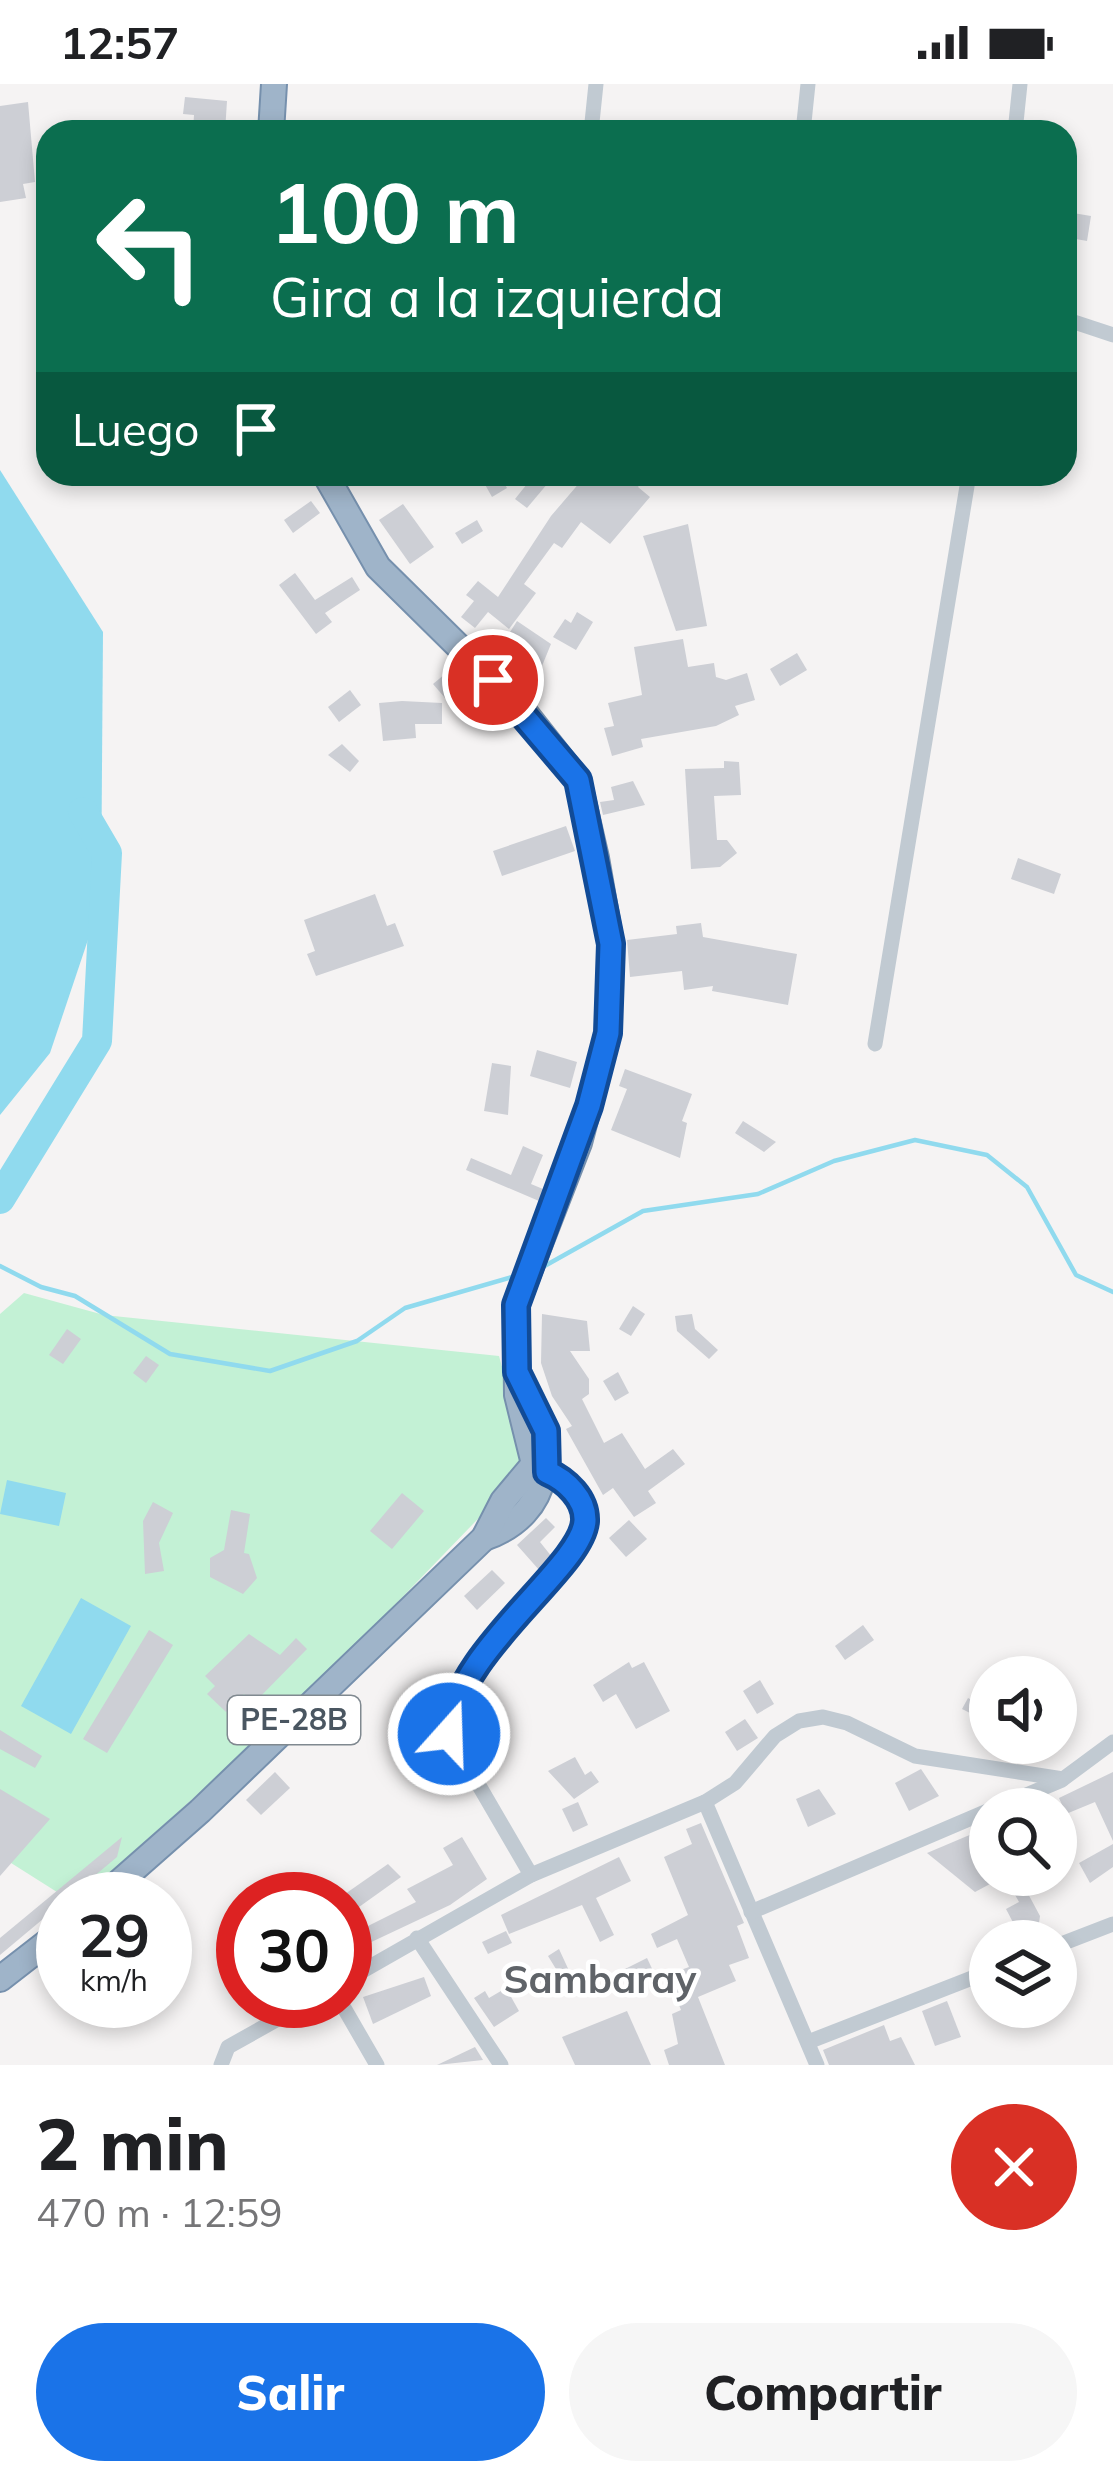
<!DOCTYPE html>
<html lang="es">
<meta charset="utf-8">
<style>
:root{--surface:#fff;--page:#f6f6f6;--text:#202124;--muted:#757577;--accent:#1a73e8}
body{margin:0;font-family:Mulish,sans-serif;background:var(--page);color:var(--text);height:100vh;display:flex;flex-direction:column;font-size:45px;white-space:nowrap}
*{box-sizing:border-box;margin:0}
p{font-size:39px;color:var(--muted)}
.icon{flex:none;width:66px;height:66px;fill:none;stroke:currentColor;stroke-width:2;stroke-linecap:round;stroke-linejoin:round}
.map{position:relative;height:1981px;overflow:hidden}
.details{display:flex;flex-direction:column;background:var(--surface);flex:1}
.details>*{flex:none}
.top-card{position:absolute;left:36px;top:36px;width:1041px;height:366px;border-radius:36px;box-shadow:0 6px 18px #0003;background:#0b6e4f;color:#fff;overflow:hidden}
.buttons{position:absolute;left:969px;top:1572px;display:grid;gap:24px}
.buttons a{display:grid;place-items:center;width:108px;height:108px;border-radius:50%;background:var(--surface);box-shadow:0 6px 18px #0003;font-size:60px}
.speed{position:absolute;left:36px;top:1788px;display:flex;gap:24px;font-size:60px;font-weight:700;text-align:center}
.speed>*{display:grid;place-content:center;width:156px;height:156px;border-radius:50%;background:var(--surface);box-shadow:0 6px 18px #0003;line-height:1}
.speed small{font-size:30px;font-weight:400}
.speed .limit{border:18px solid #d22;background:#fff;color:#111}
.pin{position:absolute;display:grid;place-items:center;width:102px;height:102px;color:#fff;margin:-51px;border:6px solid #fff;border-radius:50%;box-shadow:0 3px 12px #0007}
.me{position:absolute;width:132px;margin:-66px;rotate:20deg;stroke-linejoin:round;filter:drop-shadow(0 0 9px #0008)}
.turn{display:flex;align-items:center;gap:42px;height:252px;padding:0 36px;font-size:54px}
.turn .icon{width:156px;height:156px;stroke-width:2.5}
.turn b{display:block;font-size:84px;line-height:102px}
.then{display:flex;align-items:center;height:114px;padding:0 36px;background:#0003;gap:24px;font-size:45px}
.round{display:grid;place-items:center;flex:none;width:126px;height:126px;border-radius:63px;background:var(--page)}
.overview{display:flex;align-items:center;justify-content:space-between;height:204px;padding:0 36px}
h1{font-size:72px;font-weight:800;line-height:90px}
.action{display:flex;gap:24px;margin-top:auto;padding:24px 36px}
.action a{flex:1;height:138px;border-radius:72px;background:var(--accent);color:#fff;font-size:48px;font-weight:800;line-height:138px;text-align:center}
.action a+a{background:var(--page);color:var(--text)}
.status{display:flex;justify-content:space-between;align-items:center;height:84px;padding:0 60px;background:var(--surface);direction:ltr}
.status svg{height:33px;fill:currentColor}
.map>svg:first-child{display:block}
</style>
<div class="status"><b>12:57</b><svg viewBox="0 0 49 12"><path d="M0 12V9h3v3zM5 12V6h3v6zM10 12V3h3v9zM15 12V0h3v12zM26 1h20v11H26zM47 4h2v5h-2z"/></svg></div>
<div class="map">
<svg width="1113" height="1981" viewBox="0 0 1113 1981">
<rect width="100%" height="100%" fill="#f5f3f3"/>
<!-- green -->
<path fill="#c3f1d5" d="M24 1209 104 1231 499 1272 529 1382 303 1616 81 1815H68L0 1772V1230Z"/>
<!-- water -->
<g fill="#90daee">
<path d="M0 386 103 548 101 817 50 969 0 1031Z"/>
<path d="M7 1396 66 1409 59 1442 0 1430Z"/>
<path d="M81 1514 131 1542 71 1650 21 1622Z"/>
</g>
<g fill="none" stroke-linecap="round" stroke-linejoin="round">
<!-- stream -->
<g stroke="#90daee" stroke-width="4.5">
<path d="M0 1182 41 1203 75 1212 170 1270 270 1287 357 1257 405 1224 519 1191"/>
<path d="M541 1184 643 1127 758 1110 834 1077 915 1056 987 1071 1027 1103 1076 1191 1113 1208"/>
</g>
<!-- river -->
<path stroke="#90daee" stroke-width="30" d="M0 1115 97 957 107 769 83 728"/>
</g>
<!-- building -->
<g fill="#cdcfd5">
<path d="M185 13 227 17 225 48H193L194 31 183 30Z"/>
<path d="M28 18 35 98 23 100 26 114 0 118V22Z"/>
<path d="M1067 128 1091 132 1087 157 1065 153Z"/>
<path d="M479 390H499L507 404 492 413Z"/>
<path d="M535 390 548 399 527 424 515 415Z"/>
<path d="M587 390H647L638 403 650 413 610 460 581 438 562 464 554 459 524 500 536 509 509 545 488 528 475 544 461 533 474 517 466 511 478 497 498 513 551 432Z"/>
<path d="M311 417 320 429 293 449 284 436Z"/>
<path d="M403 420 434 463 410 480 379 436Z"/>
<path d="M477 436 483 447 462 460 455 449Z"/>
<path d="M688 440 707 542 676 547 643 452Z"/>
<path d="M295 489 315 516 352 493 360 506 325 529 332 538 316 550 279 501Z"/>
<path d="M577 528 593 538 576 566 553 553 565 535 571 539Z"/>
<path d="M517 537 551 560 535 599 521 593 530 572 505 556Z"/>
<path d="M683 555 688 583 714 579 716 593 726 596 747 589 755 616 735 622 739 631 716 642 641 655 643 663 612 672 604 644 614 642 608 619 642 611 634 563Z"/>
<path d="M797 569 807 586 780 602 770 585Z"/>
<path d="M451 585 463 598 445 614 433 600Z"/>
<path d="M350 606 361 621 339 638 328 623Z"/>
<path d="M402 617 442 619V640H415L416 654 383 657 379 619Z"/>
<path d="M342 660 359 677 350 688 328 671Z"/>
<path d="M724 677 739 678 741 711 714 712 717 756H727L737 769 720 783 691 785 685 685 724 684Z"/>
<path d="M633 697 645 721 603 731 600 718 614 716 611 703Z"/>
<path d="M566 742 575 767 502 792 493 767Z"/>
<path d="M1018 774 1061 790 1054 810 1011 795Z"/>
<path d="M375 810 387 842 395 839 404 862 316 892 307 870 315 867 304 836Z"/>
<path d="M701 839 703 853 797 870 788 921 712 907 713 902 684 906 682 887 630 893 627 856 677 850 676 842Z"/>
<path d="M537 966 577 978 570 1004 530 992Z"/>
<path d="M492 979 511 982 508 1031 484 1027Z"/>
<path d="M625 985 692 1010 682 1037 687 1039 680 1074 611 1046 627 1005 619 1002Z"/>
<path d="M743 1037 776 1058 764 1068 735 1049Z"/>
<path d="M523 1062 543 1071 531 1100 543 1105 539 1117 466 1086 471 1074 511 1091Z"/>
<path d="M633 1222 645 1230 631 1252 619 1245Z"/>
<path d="M542 1230 587 1237 590 1267H570L589 1295V1310L582 1315 604 1359 622 1349 645 1385 673 1365 685 1380 648 1407 656 1419 634 1433 613 1404 603 1411 566 1345 572 1342 552 1312 541 1279Z"/>
<path d="M692 1230 695 1245 718 1266 709 1275 677 1247 675 1232Z"/>
<path d="M67 1245 81 1255 63 1280 49 1271Z"/>
<path d="M146 1272 159 1281 146 1299 133 1289Z"/>
<path d="M618 1288 629 1309 615 1317 603 1297Z"/>
<path d="M402 1409 424 1427 392 1465 370 1447Z"/>
<path d="M153 1418 173 1429 159 1459 164 1487 145 1490 143 1437Z"/>
<path d="M231 1426 250 1430 244 1469 249 1470 257 1494 243 1510 210 1493V1474L224 1466Z"/>
<path d="M546 1434 555 1443 540 1458 552 1473 540 1487 517 1461Z"/>
<path d="M629 1436 647 1455 626 1473 609 1454Z"/>
<path d="M492 1486 505 1499 477 1526 464 1512Z"/>
<path d="M863 1541 874 1556 845 1576 835 1562Z"/>
<path d="M149 1546 173 1561 107 1669 83 1655Z"/>
<path d="M249 1550 280 1571 296 1554 307 1565 254 1619 244 1610 226 1628 207 1610 215 1602 205 1592Z"/>
<path d="M629 1578 632 1584 644 1578 670 1627 636 1645 616 1610 603 1618 593 1601Z"/>
<path d="M760 1596 774 1620 757 1630 743 1607Z"/>
<path d="M968 1614 990 1625V1639L962 1625Z"/>
<path d="M745 1635 758 1654 737 1667 725 1648Z"/>
<path d="M0 1646 42 1672 35 1684 0 1665Z"/>
<path d="M575 1673 585 1691 591 1687 599 1698 574 1715 548 1687Z"/>
<path d="M921 1685 939 1712 909 1727 895 1699Z"/>
<path d="M275 1688 290 1704 261 1731 246 1716Z"/>
<path d="M1113 1688V1757L1095 1718 1066 1730 1059 1714Z"/>
<path d="M0 1705 50 1735 0 1792Z"/>
<path d="M819 1705 836 1730 808 1743 796 1715Z"/>
<path d="M578 1718 588 1741 573 1748 562 1725Z"/>
<path d="M701 1739 744 1839 737 1842 749 1874 729 1881 736 1897 698 1913 725 1981H669L664 1966 678 1960 672 1930 681 1926 667 1891 689 1883 677 1855 657 1864 651 1850 688 1831 664 1773 692 1760 686 1745Z"/>
<path d="M979 1747 990 1769V1800L975 1808 927 1769Z"/>
<path d="M122 1753 117 1773 0 1871V1854Z"/>
<path d="M462 1753 487 1795 450 1821 365 1861 358 1847 416 1818 407 1805 453 1781 443 1764Z"/>
<path d="M1113 1760V1783L1090 1799 1079 1779Z"/>
<path d="M619 1773 631 1797 596 1814 614 1851 600 1858 582 1821 509 1850 501 1831Z"/>
<path d="M388 1780 401 1793 345 1833V1810Z"/>
<path d="M1004 1791H1018L1040 1832 1039 1839 1019 1850 1006 1825 1019 1818Z"/>
<path d="M506 1847 512 1859 488 1870 482 1858Z"/>
<path d="M559 1865 571 1891 546 1907 538 1895 556 1885 548 1872Z"/>
<path d="M647 1874 655 1891 634 1901 625 1885Z"/>
<path d="M424 1893 431 1912 373 1940 363 1913Z"/>
<path d="M506 1904 519 1927 494 1943 474 1914 485 1907 489 1914Z"/>
<path d="M947 1917 961 1953 935 1962 922 1927Z"/>
<path d="M627 1927 651 1981H575L562 1953Z"/>
<path d="M884 1941 890 1957 901 1953 915 1981H829L823 1966Z"/>
<path d="M475 1963 483 1976 437 1981Z"/>
</g>
<g fill="none" stroke-linecap="round" stroke-linejoin="round">
<defs>
<g id="trunk">
<path d="M271 48 274 0"/>
<path d="M484 1454C554 1430 558 1362 526 1306"/>
<path d="M100 1815 200 1727 484 1454 503 1417 534 1380 517 1311 516 1221 579 1059 608 949 611 860 596 774 578 696 522 625 378 483 325 390"/>
<path d="M0 1895 63 1846"/>
</g>
</defs>
<!-- trunk casing -->
<use href="#trunk" stroke="#7690ad" stroke-width="28"/>
<!-- minor -->
<g stroke="#c1cad2" stroke-width="15">
<path d="M591 48 596 0"/>
<path d="M803 48 808 0"/>
<path d="M1015 48 1020 0"/>
<path d="M1065 235 1113 251"/>
<path d="M875 960 969 390"/>
<path d="M705 1718 817 1981"/>
<path d="M993 1725 1062 1696"/>
<path d="M531 1791 449 1650C454 1567 583 1483 585 1437 587 1415 566 1396 547 1388"/>
<path d="M751 1828 990 1726"/>
<path d="M417 1854 501 1981"/>
<path d="M1056 1862 1113 1840"/>
<path d="M345 1897 531 1791 705 1718 735 1699 775 1652 799 1637 823 1633 847 1639 915 1672 1063 1695 1113 1658"/>
<path d="M340 1917 377 1981"/>
<path d="M808 1958 990 1887"/>
<path d="M221 1981 228 1963 310 1917"/>
</g>
<!-- trunk -->
<use href="#trunk" stroke="#9fb4c9" stroke-width="24"/>
</g>
<g fill="none" stroke-linecap="round" stroke-linejoin="round">
<defs>
<path id="route" d="M449 1650C454 1567 582 1484 585 1437 586 1415 566 1396 547 1388L546 1347 517 1288 516 1221 589 1022 608 949 611 860 578 696 493 596"/>
</defs>
<!-- route casing -->
<use href="#route" stroke="#114b97" stroke-width="30"/>
<!-- route -->
<use href="#route" stroke="#1a73e8" stroke-width="21"/>
</g>
<g text-anchor="middle" stroke-width="9" stroke-linejoin="round" paint-order="stroke">
<!-- shield labels -->
<rect fill="#fff" stroke="#808990" stroke-width="3" x="228" y="1612" width="132" height="48" rx="9"/>
<g font-size="30" font-weight="bold" fill="#4a5661">
<text x="294" y="1646">PE-28B</text>
</g>
<!-- quarter labels -->
<g font-size="39" font-weight="bold" fill="#5f6368" stroke="#fff">
<text x="600" y="1909">Sambaray</text>
</g>
</g>
</svg>
<div class="buttons">
<a><svg class="icon" aria-label="sound" viewBox="0 0 24 24"><path d="M4 9h4l5-4v14l-5-4H4zM17 9q2 3 0 6"/></svg></a>
<a><svg class="icon" aria-label="search" viewBox="0 0 24 24"><circle cx="10" cy="10" r="6"/><path d="M15 15l6 6"/></svg></a>
<a><svg class="icon" aria-label="layers" viewBox="0 0 24 24"><path d="M12 4l9 5-9 5-9-5zM3 14l9 5 9-5"/></svg></a>
</div>
<div class="speed"><div>29<small>km/h</small></div><div class="limit">30</div></div>
<div class="pin" style="left:493px;top:596px;background:#d93025"><svg class="icon" aria-label="arrive" viewBox="0 0 24 24"><path d="M6 21V4h12l-3 4 3 4H6"/></svg></div>
<svg class="me" style="left:449px;top:1650px" viewBox="-20 -20 40 40"><circle r="17" fill="#1a73e8" stroke="#fff" stroke-width="3"/><path d="M0-11L8 9 0 5-8 9z" fill="#fff"/></svg>
<div class="top-card">
<div class="turn"><svg class="icon" aria-label="left" viewBox="0 0 24 24"><path d="M17 20v-9H6M10 6l-5 5 5 5"/></svg><div><b>100 m</b>Gira a la izquierda</div></div>
<div class="then">Luego<svg class="icon" aria-label="arrive" viewBox="0 0 24 24"><path d="M6 21V4h12l-3 4 3 4H6"/></svg></div>
</div>
</div>
<section class="details">
<div class="overview"><div><h1>2 min</h1><p>470 m · 12:59</p></div><a class="round" style="background:#d93025;color:#fff"><svg class="icon" aria-label="close" viewBox="0 0 24 24"><path d="M6 6l12 12M18 6L6 18"/></svg></a></div>
<div class="action"><a>Salir</a><a>Compartir</a></div>
</section>
